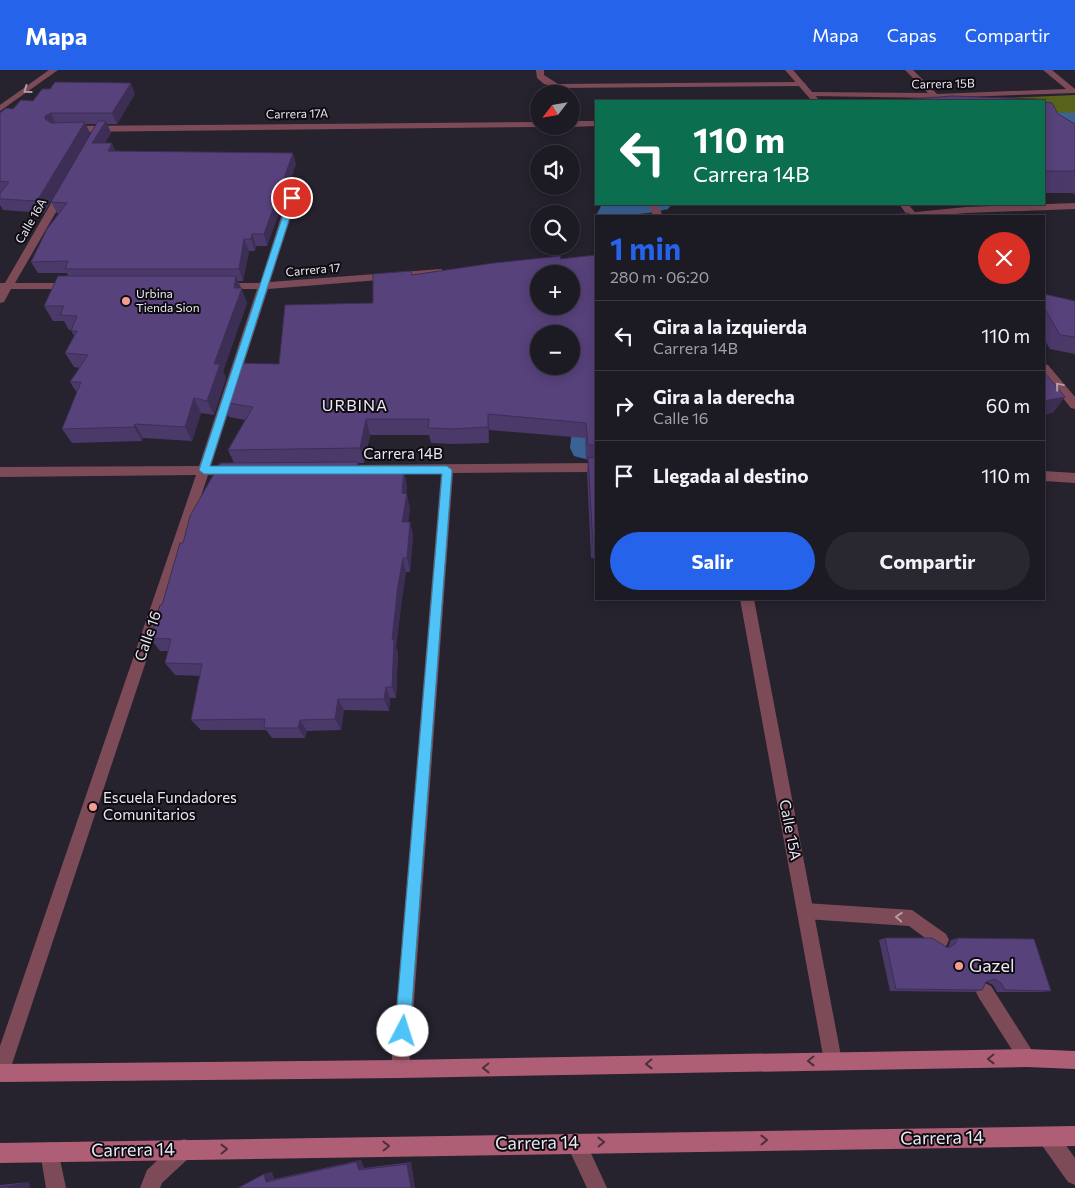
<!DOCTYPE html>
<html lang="es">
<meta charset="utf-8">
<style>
:root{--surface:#1c1a22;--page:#29272f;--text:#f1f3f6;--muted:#a0a1a5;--line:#3a3840;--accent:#2563eb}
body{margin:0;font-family:Commissioner,sans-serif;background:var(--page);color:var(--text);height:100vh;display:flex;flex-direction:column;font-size:19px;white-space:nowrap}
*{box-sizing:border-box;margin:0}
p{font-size:16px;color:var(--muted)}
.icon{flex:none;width:28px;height:28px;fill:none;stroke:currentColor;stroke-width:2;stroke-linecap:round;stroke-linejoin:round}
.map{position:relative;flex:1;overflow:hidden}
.panel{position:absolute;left:595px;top:145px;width:450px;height:385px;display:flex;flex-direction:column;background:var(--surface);border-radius:0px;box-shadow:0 2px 12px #0003,0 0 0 1px var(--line)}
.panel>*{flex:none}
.top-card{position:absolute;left:595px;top:30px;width:450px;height:105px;border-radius:0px;box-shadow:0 2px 12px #0003,0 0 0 1px var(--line);background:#0b6e4f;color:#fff;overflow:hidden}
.needle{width:32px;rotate:239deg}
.tools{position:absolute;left:530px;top:15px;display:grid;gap:10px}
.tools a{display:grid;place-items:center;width:50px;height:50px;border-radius:50%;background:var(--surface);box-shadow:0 2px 12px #0003,0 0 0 1px var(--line);font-size:25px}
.pin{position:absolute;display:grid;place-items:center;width:42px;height:42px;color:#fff;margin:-21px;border:2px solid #fff;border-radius:50%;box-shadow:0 1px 5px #0007}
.me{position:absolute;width:55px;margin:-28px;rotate:5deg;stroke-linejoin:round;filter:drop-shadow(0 0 4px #0008)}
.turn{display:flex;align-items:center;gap:18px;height:105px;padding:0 15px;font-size:22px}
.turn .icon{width:65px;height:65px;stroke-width:2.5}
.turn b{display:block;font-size:35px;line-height:42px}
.round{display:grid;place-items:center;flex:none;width:52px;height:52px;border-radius:26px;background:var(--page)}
.overview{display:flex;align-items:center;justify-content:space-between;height:85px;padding:0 15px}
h1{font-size:30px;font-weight:700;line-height:38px;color:var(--accent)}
.action{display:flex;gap:10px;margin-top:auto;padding:10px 15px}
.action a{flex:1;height:58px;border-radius:30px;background:var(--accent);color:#fff;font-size:20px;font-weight:700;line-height:58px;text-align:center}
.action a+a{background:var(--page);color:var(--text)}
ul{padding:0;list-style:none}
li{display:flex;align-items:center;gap:15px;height:70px;padding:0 15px;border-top:1px solid var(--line)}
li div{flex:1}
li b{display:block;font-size:19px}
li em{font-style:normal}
header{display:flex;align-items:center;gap:30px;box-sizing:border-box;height:70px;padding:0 25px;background:var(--accent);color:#fff}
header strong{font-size:24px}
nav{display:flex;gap:28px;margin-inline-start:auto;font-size:18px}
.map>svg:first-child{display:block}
</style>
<header>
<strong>Mapa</strong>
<nav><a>Mapa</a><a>Capas</a><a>Compartir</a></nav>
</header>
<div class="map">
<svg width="1075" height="1118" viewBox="0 0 1075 1118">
<rect width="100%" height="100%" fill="#26222e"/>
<!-- forest -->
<path fill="#58621b" d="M1075 25V45L1044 44V31H938Z"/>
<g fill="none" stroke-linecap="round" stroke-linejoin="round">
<!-- canal -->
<g fill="#3b6295" fill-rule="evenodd">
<path d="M1044 42 1075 43V55L1044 54Z"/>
<path d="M609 134H672L668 139C645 145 620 146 596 146L601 136Z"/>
<path d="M596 258V385L585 389 574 386 570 378 582 267 586 261Z"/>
</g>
<!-- service -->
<g fill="#7d4b58" fill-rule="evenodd">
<path d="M805 833 912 840 946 864 949 870 946 876 940 879 909 856 805 849 799 847 797 841 799 835Z"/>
<path d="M985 913 991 916 1033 982 1036 988 1033 994 1027 997 1021 994 979 928 976 922 979 916Z"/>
</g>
<!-- minor -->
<g fill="#7d4b58" fill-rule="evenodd">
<path d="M536 0H544V5L558 14 802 12 806 14 802 16 557 18 544 14 537 8Z"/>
<path d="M905 0H913L937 24 1066 19 1043 0H1052L1075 19V23L935 28 810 26 806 24 810 22 928 23Z"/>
<path d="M571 51H596V56L571 57Z"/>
<path d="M539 52V56L542 57 70 62 66 59 70 56Z"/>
<path d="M62 120 67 123 15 213H72L77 216 72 219H11L4 232 0 233V213H5L57 123Z"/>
<path d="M292 125 297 128 270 212 441 199 446 202 441 205 268 219 211 396 240 397 242 400 240 403 236 405H208L9 1003 7 1010 0 1012V976L196 405 0 407V397L199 396 257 219H221L216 216 221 213H260L287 128Z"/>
<path d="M1075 133V139L966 143 931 146H901L906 143 966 137Z"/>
<path d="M649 134H657L663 146H653Z"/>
<path d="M596 393V402L453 403 409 999 407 1006 400 1008 393 1006 391 999 441 403 342 405 338 403 336 400 338 397 342 395Z"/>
<path d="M1044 401 1075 403V413L1044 411Z"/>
<path d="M740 529H754L842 991 839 997 833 1000 827 997 824 991Z"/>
<path d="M1048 1057 1055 1060 1075 1088V1115L1068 1112 1041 1074 1038 1067 1041 1060Z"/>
<path d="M576 1063 583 1066 607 1118H587L566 1073 569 1066Z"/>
<path d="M184 1069 191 1072 194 1079 191 1086 162 1113 160 1118H140L147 1100 177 1072Z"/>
<path d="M50 1072 57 1075 66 1118H46L40 1082 43 1075Z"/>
</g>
<!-- tertiary -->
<g fill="#7d4b58" fill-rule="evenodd">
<path d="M49 0H58L0 41V35Z"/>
<path d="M785 0H793L820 31H812Z"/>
<path d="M899 134H908L918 146H908Z"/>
<path d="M1044 294 1048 295 1075 327V339L1071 338 1044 305Z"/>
</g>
<!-- secondary -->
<g fill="#ae5f75" fill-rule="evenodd">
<path d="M1027 979 1075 981V999L1027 997 400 1008 0 1012V994L400 990Z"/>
<path d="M1075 1056V1076L0 1093V1073Z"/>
</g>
</g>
<!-- wall -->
<g fill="#4b396a">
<path d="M135 24 117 54H107L111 63 105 73 115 81 296 94 267 176H256L255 181H249L243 211H238L247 233 223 301 226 308 214 345 201 343 192 371 143 368 142 371 72 373 62 359 77 323 70 312 80 298 74 297 65 283 74 266 71 260H69L64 251H53L44 236 68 206 67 203H38L31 192 59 144 57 143 51 132 96 54H85L90 63 44 143 3 140 0 135V123L1 122H0V43L13 39 33 31Z"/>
<path d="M1044 32 1058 44 1075 54V125L1073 123H1044Z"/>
<path d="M596 185V488H591L587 403 588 390H586L585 368 489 360V373L454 374 431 373 429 365H370L364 393H358L360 402 407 415 406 424 410 438 408 452H410L413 466 410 502H406L402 528 396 577 398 582 396 628H390L389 641 344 640 341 660 307 661 305 668H272L266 660H201L191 650 200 606 175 605 165 593 168 581H160L150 568 162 535 183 473 234 393 228 380 245 350 229 347 222 332 279 294 373 233 412 205Z"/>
<path d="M1044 224 1075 231V284L1050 279 1044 269Z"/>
<path d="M885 868 947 877H948L951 870 958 868 1051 921 1042 922H997L993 915 987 912H986L982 920 974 922 890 921 879 870Z"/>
<path d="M361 1090 364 1098 411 1092 415 1118H238L264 1104 272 1102 274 1109Z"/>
<path d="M29 1112 0 1118V1115Z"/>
</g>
<!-- shaded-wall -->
<g fill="#3d2e56">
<path d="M131 13 135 24 117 54 112 43Z"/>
<path d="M51 43 56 54 51 58 45 49V46Z"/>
<path d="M106 51 111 63 98 85 92 73Z"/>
<path d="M85 52 90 63 44 143 37 131Z"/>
<path d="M112 73 117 85 108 81Z"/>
<path d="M293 83 296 94 267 176 264 164Z"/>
<path d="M252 164 256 176 255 181 251 169Z"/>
<path d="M244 169 249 181 243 211 239 199Z"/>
<path d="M236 206 247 233 223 301 226 308 214 345 207 331 214 294 234 218Z"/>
<path d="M1065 327 1053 343 1044 345V331Z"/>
<path d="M194 328 201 343 192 371 185 357Z"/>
<path d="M488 344 489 360V373L488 357Z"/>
<path d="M366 349 370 365 364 393 360 378Z"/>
<path d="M135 354 143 368 142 371 134 357Z"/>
<path d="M358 392 362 407 356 402Z"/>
<path d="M404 400 407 415 405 438 402 423Z"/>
<path d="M407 424 410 438 406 466 402 452Z"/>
<path d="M410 452 413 466 410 502 407 488Z"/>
<path d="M403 488 406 502 402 528 396 577 398 582 396 628 392 617V569L398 515Z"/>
<path d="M386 617 390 628 389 641 384 629Z"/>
<path d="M338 629 344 640 341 660 335 649Z"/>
<path d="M300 650 307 661 305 668 298 658Z"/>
<path d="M361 1090 364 1098 359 1100 356 1092Z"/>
<path d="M411 1092 415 1118H411L407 1094Z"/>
<path d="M272 1102 274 1109 266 1112 264 1104Z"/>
<path d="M29 1112 30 1118H9L8 1116Z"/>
</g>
<!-- building -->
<g fill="#57427b" stroke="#3d2e56" fill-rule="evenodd">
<path d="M55 12 131 13 112 43H51L45 46V49L51 53 85 52 37 131 0 129V123L9 112 0 111V43L6 38 13 39 21 30 33 31 42 19H50Z"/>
<path d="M952 26 1036 29 1037 31H886Z"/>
<path d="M1044 32 1052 33 1058 44 1075 54V101H1044Z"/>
<path d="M98 51H106L92 73H112L108 81 293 83 264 164H252L251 169H244L239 199H65L68 191 31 192 47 159 67 133 51 132Z"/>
<path d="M909 143 912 146H878Z"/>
<path d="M596 185V375H588L586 353 488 344V357L452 359 428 358 429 349H366L360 378 228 380 253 337 222 332 235 293 279 294 285 235 373 233V204L411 201 412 205 494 193 561 186 560 189ZM539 204H571V236H539ZM539 264H571V296H539Z"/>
<path d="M58 206H236L234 218H242L214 294H220L207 331 194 328 185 357 135 354 134 357 62 359 81 312H70L88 285 65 283 77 261H71L77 246 60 245 64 236H44Z"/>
<path d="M1044 224 1075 231V267L1060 265 1044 237Z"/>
<path d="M1044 302 1065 327 1044 331Z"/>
<path d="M596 387V474H593L588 388Z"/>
<path d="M358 392 356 402 404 400 402 423 407 424 402 452H410L407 488H403L398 515 392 569 394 570 392 617H386L384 629H338L335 649 300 650 298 658H264L265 649 191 650 202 594 165 593 171 569 150 568 160 535H162L180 473H183L190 446 220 393Z"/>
<path d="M885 868H932L948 878 955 874 958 868 1034 869 1051 921 1005 920 1001 913 994 909 986 912 982 920 896 919Z"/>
<path d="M356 1092 359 1100 407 1094 411 1118H238L264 1104 266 1112Z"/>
<path d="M8 1116 9 1118H0V1117Z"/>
</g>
<!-- one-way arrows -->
<defs><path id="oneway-chevron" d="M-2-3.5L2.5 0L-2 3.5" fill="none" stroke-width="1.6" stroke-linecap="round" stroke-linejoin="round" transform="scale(1.25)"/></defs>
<g stroke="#b49aa4">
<use href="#oneway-chevron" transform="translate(27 20) rotate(144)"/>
<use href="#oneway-chevron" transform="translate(1059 316) rotate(-130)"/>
<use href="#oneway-chevron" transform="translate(899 847) rotate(-176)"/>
</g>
<g stroke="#4e2d3a">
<use href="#oneway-chevron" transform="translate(991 989) rotate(179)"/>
<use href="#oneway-chevron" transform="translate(811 991) rotate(179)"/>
<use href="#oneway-chevron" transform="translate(649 994) rotate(179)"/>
<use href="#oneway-chevron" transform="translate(486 998) rotate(179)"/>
<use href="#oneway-chevron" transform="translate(764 1070) rotate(-1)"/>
<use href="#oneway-chevron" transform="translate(601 1072) rotate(-1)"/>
<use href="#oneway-chevron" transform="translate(386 1076) rotate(-1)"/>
<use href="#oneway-chevron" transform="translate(224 1079) rotate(-1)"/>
</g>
<!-- route -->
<path fill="#4fc3f7" stroke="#337fa1" d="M289 127 296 128 210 396H447L452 400 410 961 408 966 403 968 397 966 395 961 442 404H204L199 400Z"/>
<!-- markers -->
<g fill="#f59c90" stroke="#0e0c12" stroke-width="2">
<circle cx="126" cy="231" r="5"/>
<circle cx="93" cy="737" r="5"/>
<circle cx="959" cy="896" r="5"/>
</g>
<g text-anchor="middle" stroke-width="4" stroke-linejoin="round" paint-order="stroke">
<!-- far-street labels -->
<g font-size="12" fill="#ebe8f0" stroke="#0e0c12">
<text transform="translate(943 14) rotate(-1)" y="4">Carrera 15B</text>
<text transform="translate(297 44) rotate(-1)" y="4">Carrera 17A</text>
<text transform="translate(31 151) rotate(-60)" y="4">Calle 16A</text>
<text transform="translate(313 200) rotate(-5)" y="4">Carrera 17</text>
</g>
<!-- far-poi labels -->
<g font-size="12" fill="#ebe8f0" stroke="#0e0c12" text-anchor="start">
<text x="136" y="228">Urbina<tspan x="136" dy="14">Tienda Sion</tspan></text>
</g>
<!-- street labels -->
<g font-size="15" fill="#ebe8f0" stroke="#0e0c12">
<text x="403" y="389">Carrera 14B</text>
<text transform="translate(148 566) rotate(-71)" y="5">Calle 16</text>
<text transform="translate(790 760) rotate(79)" y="5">Calle 15A</text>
</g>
<!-- poi labels -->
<g font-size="15" fill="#ebe8f0" stroke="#0e0c12" text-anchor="start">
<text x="103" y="733">Escuela Fundadores<tspan x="103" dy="17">Comunitarios</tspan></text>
</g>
<!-- neighbourhood labels -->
<g font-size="16" letter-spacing="1" fill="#ebe8f0" stroke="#0e0c12">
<text x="355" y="341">URBINA</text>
</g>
<!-- near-poi labels -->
<g font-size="18" fill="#ebe8f0" stroke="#0e0c12" text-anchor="start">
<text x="969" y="902">Gazel</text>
</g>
<!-- near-street labels -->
<g font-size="18" fill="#ebe8f0" stroke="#0e0c12">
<text transform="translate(942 1068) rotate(-1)" y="6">Carrera 14</text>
<text transform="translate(537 1073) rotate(-1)" y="6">Carrera 14</text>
<text transform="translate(133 1080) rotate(-1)" y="6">Carrera 14</text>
</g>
</g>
</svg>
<div class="tools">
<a><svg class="needle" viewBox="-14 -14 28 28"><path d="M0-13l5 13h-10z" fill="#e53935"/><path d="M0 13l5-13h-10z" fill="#a0a1a5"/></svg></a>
<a><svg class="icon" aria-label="sound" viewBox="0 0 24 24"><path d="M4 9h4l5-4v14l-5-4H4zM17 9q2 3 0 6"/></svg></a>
<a><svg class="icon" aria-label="search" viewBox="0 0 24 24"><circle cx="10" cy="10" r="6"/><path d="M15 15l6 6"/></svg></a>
<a>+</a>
<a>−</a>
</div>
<div class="pin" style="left:292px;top:128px;background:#d93025"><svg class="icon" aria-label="arrive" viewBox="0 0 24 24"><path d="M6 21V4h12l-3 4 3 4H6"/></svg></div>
<svg class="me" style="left:403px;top:961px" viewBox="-20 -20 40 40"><circle r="19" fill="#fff"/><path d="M0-13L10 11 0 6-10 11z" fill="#4fc3f7"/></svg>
<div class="top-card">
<div class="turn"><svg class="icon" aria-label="left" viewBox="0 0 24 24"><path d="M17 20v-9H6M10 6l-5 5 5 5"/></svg><div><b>110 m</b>Carrera 14B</div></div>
</div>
<section class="panel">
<div class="overview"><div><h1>1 min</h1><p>280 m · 06:20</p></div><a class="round" style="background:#d93025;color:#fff"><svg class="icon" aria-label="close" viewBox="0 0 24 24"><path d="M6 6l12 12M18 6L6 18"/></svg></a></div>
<ul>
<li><svg class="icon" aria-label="left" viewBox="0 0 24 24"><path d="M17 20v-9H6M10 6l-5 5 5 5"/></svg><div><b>Gira a la izquierda</b><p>Carrera 14B</p></div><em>110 m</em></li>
<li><svg class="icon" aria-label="right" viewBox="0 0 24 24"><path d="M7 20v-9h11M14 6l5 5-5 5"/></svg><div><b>Gira a la derecha</b><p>Calle 16</p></div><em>60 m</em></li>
<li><svg class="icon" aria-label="arrive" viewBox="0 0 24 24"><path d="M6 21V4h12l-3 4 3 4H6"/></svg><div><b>Llegada al destino</b></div><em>110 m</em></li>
</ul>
<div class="action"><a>Salir</a><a>Compartir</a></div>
</section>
</div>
